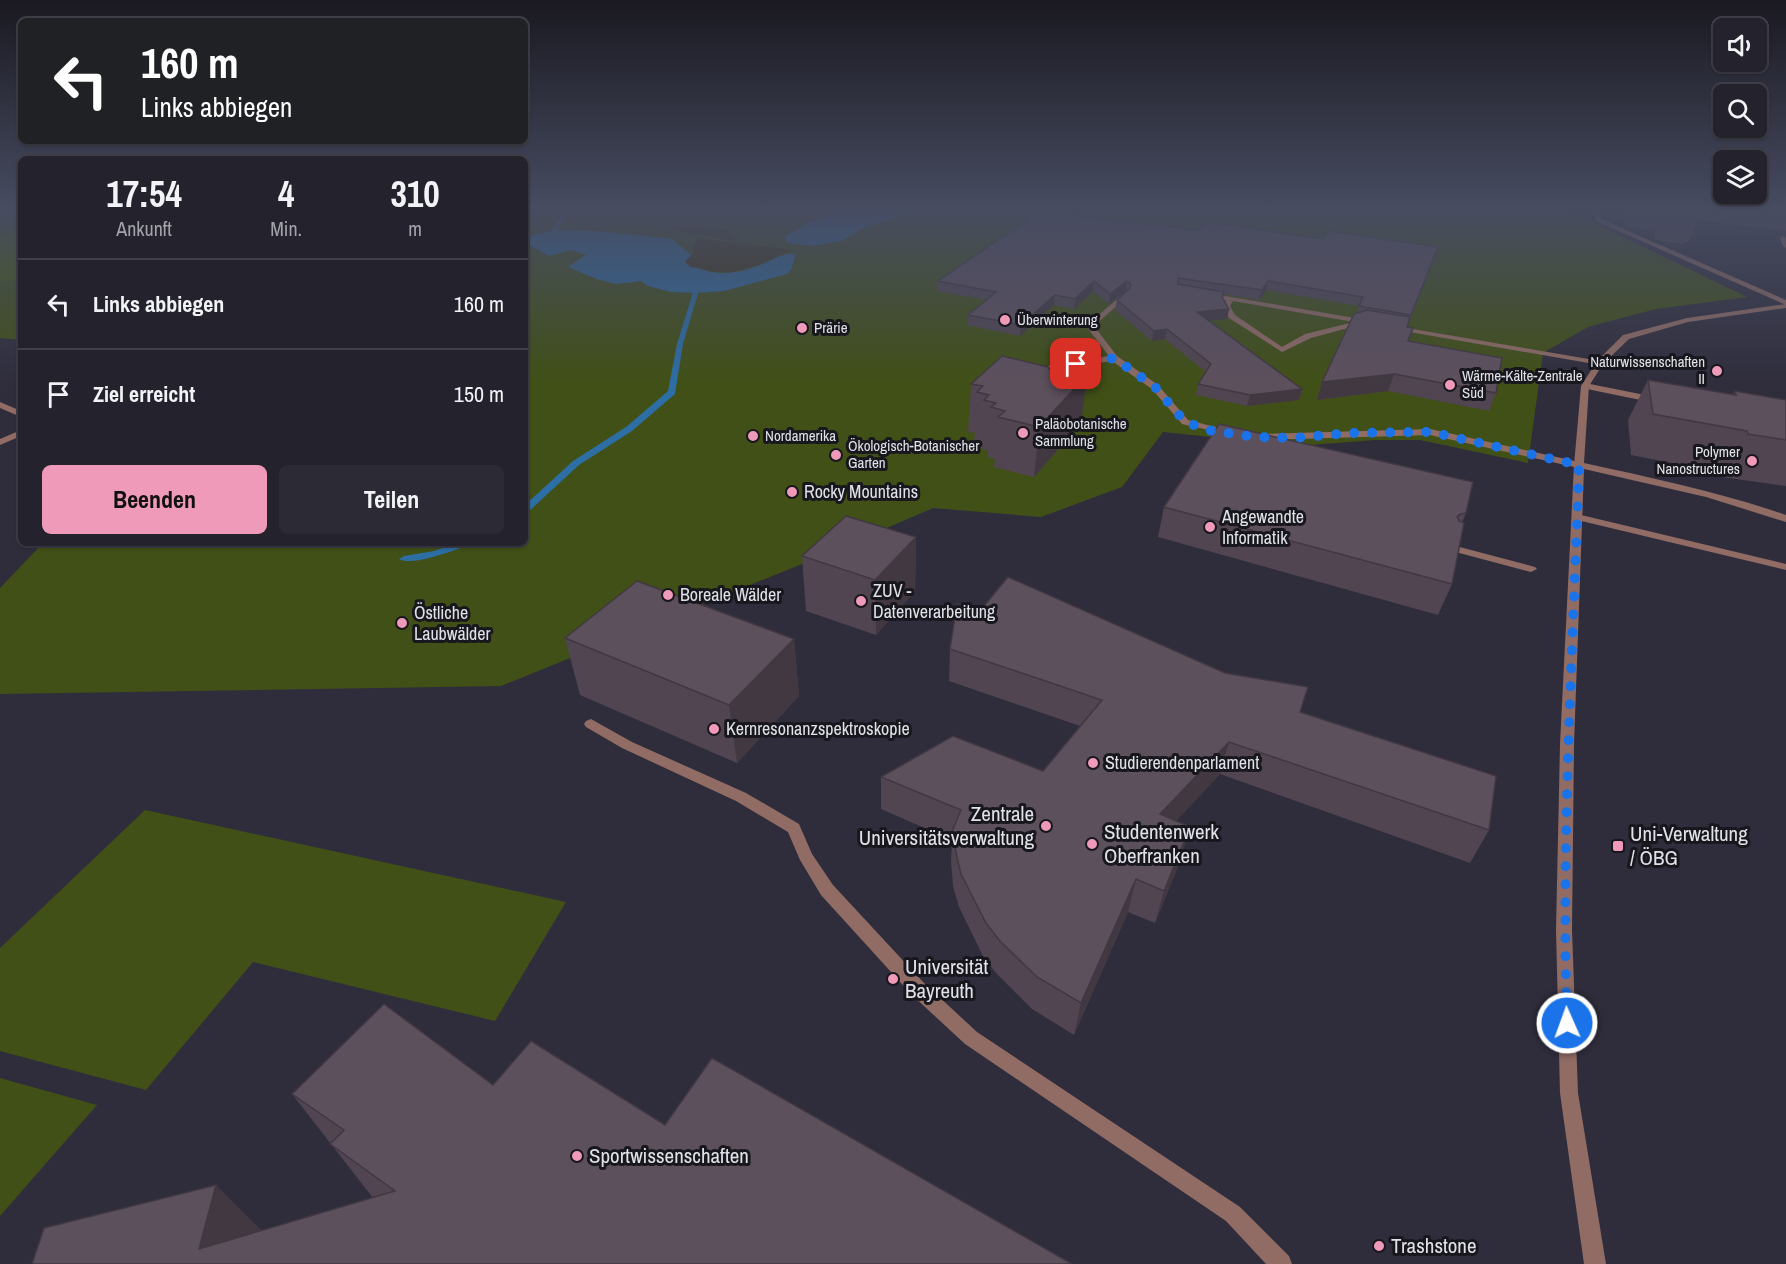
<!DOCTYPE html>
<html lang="de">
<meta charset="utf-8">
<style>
:root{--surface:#23222d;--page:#2b2a35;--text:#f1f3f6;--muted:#a3a4aa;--line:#403f49;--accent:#ef9ab8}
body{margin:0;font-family:"Archivo Narrow",sans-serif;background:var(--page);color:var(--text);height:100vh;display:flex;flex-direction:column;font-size:22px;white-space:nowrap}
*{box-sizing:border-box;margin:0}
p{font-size:20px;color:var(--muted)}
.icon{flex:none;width:33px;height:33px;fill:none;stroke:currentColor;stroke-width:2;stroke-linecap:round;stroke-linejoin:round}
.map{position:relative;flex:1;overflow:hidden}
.sheet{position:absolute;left:18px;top:156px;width:510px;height:390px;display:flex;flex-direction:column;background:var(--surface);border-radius:9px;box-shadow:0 2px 4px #0004,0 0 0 2px var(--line)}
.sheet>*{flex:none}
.banner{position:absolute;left:18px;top:18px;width:510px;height:126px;border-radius:9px;box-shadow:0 2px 4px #0004,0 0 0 2px var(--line);background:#202124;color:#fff;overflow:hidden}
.buttons{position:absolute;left:1713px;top:18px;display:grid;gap:12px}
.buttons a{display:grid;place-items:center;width:54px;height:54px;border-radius:9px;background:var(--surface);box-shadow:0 2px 4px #0004,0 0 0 2px var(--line);font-size:30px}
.pin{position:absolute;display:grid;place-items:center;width:51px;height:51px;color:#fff;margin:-26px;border-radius:12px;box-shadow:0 3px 9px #0006}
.me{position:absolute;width:66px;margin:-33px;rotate:358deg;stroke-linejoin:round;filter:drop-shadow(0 0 4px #0008)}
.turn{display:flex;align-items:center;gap:21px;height:126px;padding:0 24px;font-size:27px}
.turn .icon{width:78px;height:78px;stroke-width:2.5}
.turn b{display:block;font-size:42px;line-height:51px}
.eta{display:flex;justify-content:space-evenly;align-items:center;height:102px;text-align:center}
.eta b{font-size:36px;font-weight:700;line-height:42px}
.button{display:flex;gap:12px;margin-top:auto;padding:12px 24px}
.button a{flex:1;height:69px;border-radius:9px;background:var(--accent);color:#111;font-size:24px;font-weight:700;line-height:69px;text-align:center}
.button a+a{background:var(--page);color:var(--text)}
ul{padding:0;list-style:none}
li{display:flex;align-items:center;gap:18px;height:90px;padding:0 24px;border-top:2px solid var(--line)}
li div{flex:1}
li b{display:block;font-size:22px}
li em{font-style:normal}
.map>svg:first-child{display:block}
</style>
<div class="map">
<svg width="1786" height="1264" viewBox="0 0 1786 1264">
<rect width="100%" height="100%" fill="#2f2d3c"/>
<!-- green -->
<g fill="#415016">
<path d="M0 209H21V340L0 338Z"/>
<path d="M525 209H1565L1747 297 1656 309 1588 327 1543 353 1528 463 1420 440H1376L1296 446 1163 432 1122 487 1041 517 933 508 829 553 501 686 0 694V588L43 543H525Z"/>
<path d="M145 810 566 902 495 1021 253 962 146 1090 0 1051V948Z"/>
<path d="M0 1078 97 1105 0 1216Z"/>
</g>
<!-- forest -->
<path fill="#4a5e06" d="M21 230V279L0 281V235Z"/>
<!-- sand -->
<g fill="#3f3716">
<path d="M670 224C693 229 718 223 739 237L733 241 657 226Z"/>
<path d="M697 238 791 250 759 265 732 272H708L687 266 684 261 694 253 692 250Z"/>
</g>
<!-- water -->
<g fill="#2d6ea4">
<path d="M842 209H909V211L895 218 866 227 841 241 812 246 787 243 785 236 801 228 805 224Z"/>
<path d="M554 230 596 231 673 239C678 247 686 248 691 256L685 261C688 268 694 267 701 269 721 277 745 272 765 263 776 258 782 253 796 254L791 270 787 274 724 291 695 293 671 292 648 286 641 281 616 284 597 279 568 267 586 255 571 250 549 256 525 243 526 239 533 235Z"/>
</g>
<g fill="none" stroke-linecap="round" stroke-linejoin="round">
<!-- stream -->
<g fill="#2d6ea4" fill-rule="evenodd">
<path d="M564 209H570L556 231H552Z"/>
<path d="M693 292 698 293 683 344 675 394 632 431 579 465 528 512 525 513V505L573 461 626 427 668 391 677 344Z"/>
<path d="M457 543H471L469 545C455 550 411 567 399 559L404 556 434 551Z"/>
</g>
<!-- lane -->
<g fill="#906c64" fill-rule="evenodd">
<path d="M1592 209H1598L1601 219 1786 300V305L1596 221Z"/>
<path d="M1208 293 1366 320 1370 322 1311 338 1282 352 1229 318 1222 306 1226 300 1206 296V294ZM1233 301 1354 322 1305 334 1282 347 1235 315 1230 306Z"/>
<path d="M1123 294 1129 295 1094 326 1117 356 1158 385 1188 420 1231 431V435L1182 424 1152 389 1112 361 1032 372V368H1035L1109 356 1086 326Z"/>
<path d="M1395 326 1600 361 1604 363 1600 365 1398 330H1395Z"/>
<path d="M1585 383 1655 397 1659 400 1655 403 1582 388V384Z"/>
<path d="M0 402 21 411V417L0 408Z"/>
<path d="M1430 429 1579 462 1584 465 1579 468 1430 435 1263 440 1258 437 1263 434Z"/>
<path d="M21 430V436L0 445V439Z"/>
<path d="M1577 514 1786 564V570L1573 519 1572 517Z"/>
<path d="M1452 545 1535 567 1537 569 1531 572 1448 550 1447 548 1448 546Z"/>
<path d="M591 719 632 742 746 793 799 824 812 854 833 885 923 982 977 1032 1240 1207 1289 1256 1292 1264H1266L1226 1221 965 1044 911 994 821 895 800 860 788 832 736 801 622 748 586 727 584 724 586 721Z"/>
</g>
<!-- street -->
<g fill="#906c64" fill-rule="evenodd">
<path d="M1783 236 1786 238V248L1783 246 1780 238Z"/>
<path d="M1786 304V308L1688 322 1629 339 1603 364 1589 386 1584 463C1652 478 1720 492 1786 515V522L1706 497 1584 469 1574 744 1572 930 1578 1093 1606 1264H1584L1560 1093 1556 930 1560 744 1574 465 1581 386 1597 361 1623 335 1687 318Z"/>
</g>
</g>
<!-- wall -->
<g fill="#504550">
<path d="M1624 209H1786V231L1699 220 1688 242H1684L1683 244 1655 240 1653 231 1625 227Z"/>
<path d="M1078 217 1435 256 1407 327 1408 341 1496 393 1489 411 1388 391 1317 400 1322 382 1357 313 1359 306 1266 290 1259 300 1224 294 1223 299 1229 309 1227 319 1209 321 1302 389 1299 400 1247 406 1196 395 1198 384 1206 372 1165 339 1152 341 1115 310 1117 300 1126 291 1109 304 1093 291 1074 309 1054 305 1020 336 967 325 968 315 986 300 938 291V281Z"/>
<path d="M1052 372 1087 375 1081 423 1034 477 994 467 995 459 988 457V450L981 449V443L974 441 975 433 968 432 971 384Z"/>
<path d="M1648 380 1733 395 1735 391 1786 400V486L1722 477V473L1631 455 1628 420Z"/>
<path d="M1164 507 1466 513 1462 523 1452 584 1438 615 1158 537Z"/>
<path d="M916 537 915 591 876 635 806 611 802 556Z"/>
<path d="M565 638 794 639 799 696 737 763 580 695Z"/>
<path d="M950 649 1300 712 1489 830 1470 863 1220 774 1176 821 1181 859 1155 923 1128 912 1074 1035 1032 1009 996 973 983 956 959 907 953 886 951 862 952 840 881 809V777L1043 771 1080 726 949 681Z"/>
<path d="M493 1085 665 1125 1072 1264 373 1198 292 1094Z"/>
</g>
<!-- shaded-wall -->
<g fill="#413841">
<path d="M1079 209H1086L1070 225 1071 216Z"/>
<path d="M1094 281 1093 291 1074 309 1075 299Z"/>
<path d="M1127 281 1126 291 1109 304 1110 294Z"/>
<path d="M1268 281 1266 290 1259 300 1262 290Z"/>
<path d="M1055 295 1054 305 1020 336 1021 325Z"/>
<path d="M1229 309 1227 319 1195 322 1197 312Z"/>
<path d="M1167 329 1165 339 1152 341 1154 331Z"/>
<path d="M1394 374 1388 391 1317 400 1322 382Z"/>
<path d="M1087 375 1081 423 1034 477 1039 427Z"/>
<path d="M1302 389 1299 400 1247 406 1250 395Z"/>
<path d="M916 537 915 591 876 635 875 580Z"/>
<path d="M794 639 799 696 737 763 729 705Z"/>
<path d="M1229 742 1220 774 1152 847 1160 814Z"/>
<path d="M1190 827 1181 859 1155 923 1164 891Z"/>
<path d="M1136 879 1128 912 1074 1035 1081 1003Z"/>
<path d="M216 1185 267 1236 199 1249Z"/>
</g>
<!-- building -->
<g fill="#5d505d" stroke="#413841" stroke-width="1.5">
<path d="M1044 209H1079L1071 216 1198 230 1207 222 1323 239 1328 231 1438 247 1411 315 1359 306 1363 297 1268 281 1262 290 1178 278V284L1224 292 1222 297 1229 309 1197 312 1302 389 1250 395 1198 384 1211 364 1167 329 1154 331 1117 300 1130 288 1131 284 1127 281 1110 294 1094 281 1075 299 1055 295 1021 325 968 315 996 292 938 281Z"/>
<path d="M1675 209H1703L1704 210 1698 209 1699 211Z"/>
<path d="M1367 310 1410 317 1407 327 1413 328 1408 341 1502 358 1496 393 1394 374 1322 382 1354 314Z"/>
<path d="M1002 356 1048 367 1052 372 1061 369 1087 375 1039 427 998 417 1005 411 991 407 996 403 984 400 989 395 977 392 983 386 971 384Z"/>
<path d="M1648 380 1736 395 1735 391 1786 400V440L1748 434 1747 431 1653 414Z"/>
<path d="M1219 424 1473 482 1466 513 1460 514 1457 517 1459 521 1464 523 1452 584 1164 507Z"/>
<path d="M846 516 916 537 875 580 802 556Z"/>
<path d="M1008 577 1225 673 1308 687 1300 712 1496 776 1489 830 1229 742 1160 814 1190 827 1164 891 1136 879 1081 1003 1037 977 1000 941 986 923 961 874 956 853 953 829 961 810 881 777 953 736 1043 771 1102 700 950 649 957 604 980 611Z"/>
<path d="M637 581 794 639 729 705 565 638Z"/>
<path d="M384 1004 493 1085 531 1041 665 1125 712 1058 1072 1264H32L44 1228 216 1185 199 1249 395 1191 330 1144 344 1130 292 1094Z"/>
</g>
<!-- sky -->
<linearGradient id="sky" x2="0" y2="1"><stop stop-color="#1a1921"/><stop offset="0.54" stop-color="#474c61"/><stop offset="1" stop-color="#474c61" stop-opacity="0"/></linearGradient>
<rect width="1786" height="386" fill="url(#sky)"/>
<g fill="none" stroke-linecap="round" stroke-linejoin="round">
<!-- route -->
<path stroke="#1a73e8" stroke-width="10" stroke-dasharray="0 18" d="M1076 364 1114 358 1155 387 1185 422 1212 431 1256 437 1295 438 1349 433 1430 432 1579 465C1573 651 1561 837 1567 1023"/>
</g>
<!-- markers -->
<g fill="#ef9ab8" stroke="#17171d" stroke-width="2">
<circle cx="1005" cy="320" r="6"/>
<circle cx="802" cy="328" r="6"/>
<circle cx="1717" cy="371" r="6"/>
<circle cx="1450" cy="385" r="6"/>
<circle cx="1023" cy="433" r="6"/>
<circle cx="753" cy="436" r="6"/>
<circle cx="836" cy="455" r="6"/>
<circle cx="1752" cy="461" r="6"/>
<circle cx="792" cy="492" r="6"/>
<circle cx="1210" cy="527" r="6"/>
<circle cx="668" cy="595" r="6"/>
<circle cx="861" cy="601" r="6"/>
<circle cx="402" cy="623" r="6"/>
<circle cx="714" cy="729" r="6"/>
<circle cx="1093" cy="763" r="6"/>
<circle cx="1046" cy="826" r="6"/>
<circle cx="1092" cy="844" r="6"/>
<rect x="1612" y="840" width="12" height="12" rx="3"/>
<circle cx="893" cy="979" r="6"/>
<circle cx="577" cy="1156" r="6"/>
<circle cx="1379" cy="1246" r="6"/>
</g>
<g text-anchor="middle" stroke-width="6" stroke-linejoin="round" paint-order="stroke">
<!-- far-poi labels -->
<g font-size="15" fill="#e1e1ea" stroke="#17171d" text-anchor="start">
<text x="1017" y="325">Überwinterung</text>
<text x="814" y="333">Prärie</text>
<text x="1705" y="367" text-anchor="end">Naturwissenschaften<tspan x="1705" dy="17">II</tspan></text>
<text x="1462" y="381">Wärme-Kälte-Zentrale<tspan x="1462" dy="17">Süd</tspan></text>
<text x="1035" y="429">Paläobotanische<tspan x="1035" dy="17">Sammlung</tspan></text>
<text x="765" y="441">Nordamerika</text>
<text x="848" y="451">Ökologisch-Botanischer<tspan x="848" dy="17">Garten</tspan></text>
<text x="1740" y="457" text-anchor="end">Polymer<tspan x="1740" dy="17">Nanostructures</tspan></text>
</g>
<!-- poi labels -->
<g font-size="18" fill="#e1e1ea" stroke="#17171d" text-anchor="start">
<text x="804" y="498">Rocky Mountains</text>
<text x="1222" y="523">Angewandte<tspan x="1222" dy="21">Informatik</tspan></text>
<text x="873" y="597">ZUV -<tspan x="873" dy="21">Datenverarbeitung</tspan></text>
<text x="680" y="601">Boreale Wälder</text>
<text x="414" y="619">Östliche<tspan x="414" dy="21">Laubwälder</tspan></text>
<text x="726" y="735">Kernresonanzspektroskopie</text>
<text x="1105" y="769">Studierendenparlament</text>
</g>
<!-- near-poi labels -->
<g font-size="21" fill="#e1e1ea" stroke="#17171d" text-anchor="start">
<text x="1034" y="821" text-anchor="end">Zentrale<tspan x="1034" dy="24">Universitätsverwaltung</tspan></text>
<text x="1104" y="839">Studentenwerk<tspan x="1104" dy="24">Oberfranken</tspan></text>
<text x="1630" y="841">Uni-Verwaltung<tspan x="1630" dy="24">/ ÖBG</tspan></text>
<text x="905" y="974">Universität<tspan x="905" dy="24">Bayreuth</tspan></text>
<text x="589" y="1163">Sportwissenschaften</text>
<text x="1391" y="1253">Trashstone</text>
</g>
</g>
</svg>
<div class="buttons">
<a><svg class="icon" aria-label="sound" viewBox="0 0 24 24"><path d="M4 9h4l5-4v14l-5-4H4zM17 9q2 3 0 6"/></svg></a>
<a><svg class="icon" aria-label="search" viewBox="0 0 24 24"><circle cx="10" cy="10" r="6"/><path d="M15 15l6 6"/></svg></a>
<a><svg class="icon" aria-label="layers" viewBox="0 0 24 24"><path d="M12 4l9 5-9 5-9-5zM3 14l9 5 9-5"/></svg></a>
</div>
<div class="pin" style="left:1076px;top:364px;background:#d93025"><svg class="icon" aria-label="arrive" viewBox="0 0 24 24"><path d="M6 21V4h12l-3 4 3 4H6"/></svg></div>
<svg class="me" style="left:1567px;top:1023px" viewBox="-20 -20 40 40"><circle r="17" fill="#1a73e8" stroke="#fff" stroke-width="3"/><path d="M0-11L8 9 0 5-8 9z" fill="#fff"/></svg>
<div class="banner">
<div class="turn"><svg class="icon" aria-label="left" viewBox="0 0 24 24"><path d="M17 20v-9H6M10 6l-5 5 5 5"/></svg><div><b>160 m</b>Links abbiegen</div></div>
</div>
<section class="sheet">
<div class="eta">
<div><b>17:54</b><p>Ankunft</p></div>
<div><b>4</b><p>Min.</p></div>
<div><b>310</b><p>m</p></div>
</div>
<ul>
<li><svg class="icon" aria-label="left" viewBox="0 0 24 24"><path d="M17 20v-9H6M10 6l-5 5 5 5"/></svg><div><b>Links abbiegen</b></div><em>160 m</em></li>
<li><svg class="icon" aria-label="arrive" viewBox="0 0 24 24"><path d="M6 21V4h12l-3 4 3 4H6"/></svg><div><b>Ziel erreicht</b></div><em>150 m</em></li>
</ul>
<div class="button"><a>Beenden</a><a>Teilen</a></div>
</section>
</div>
